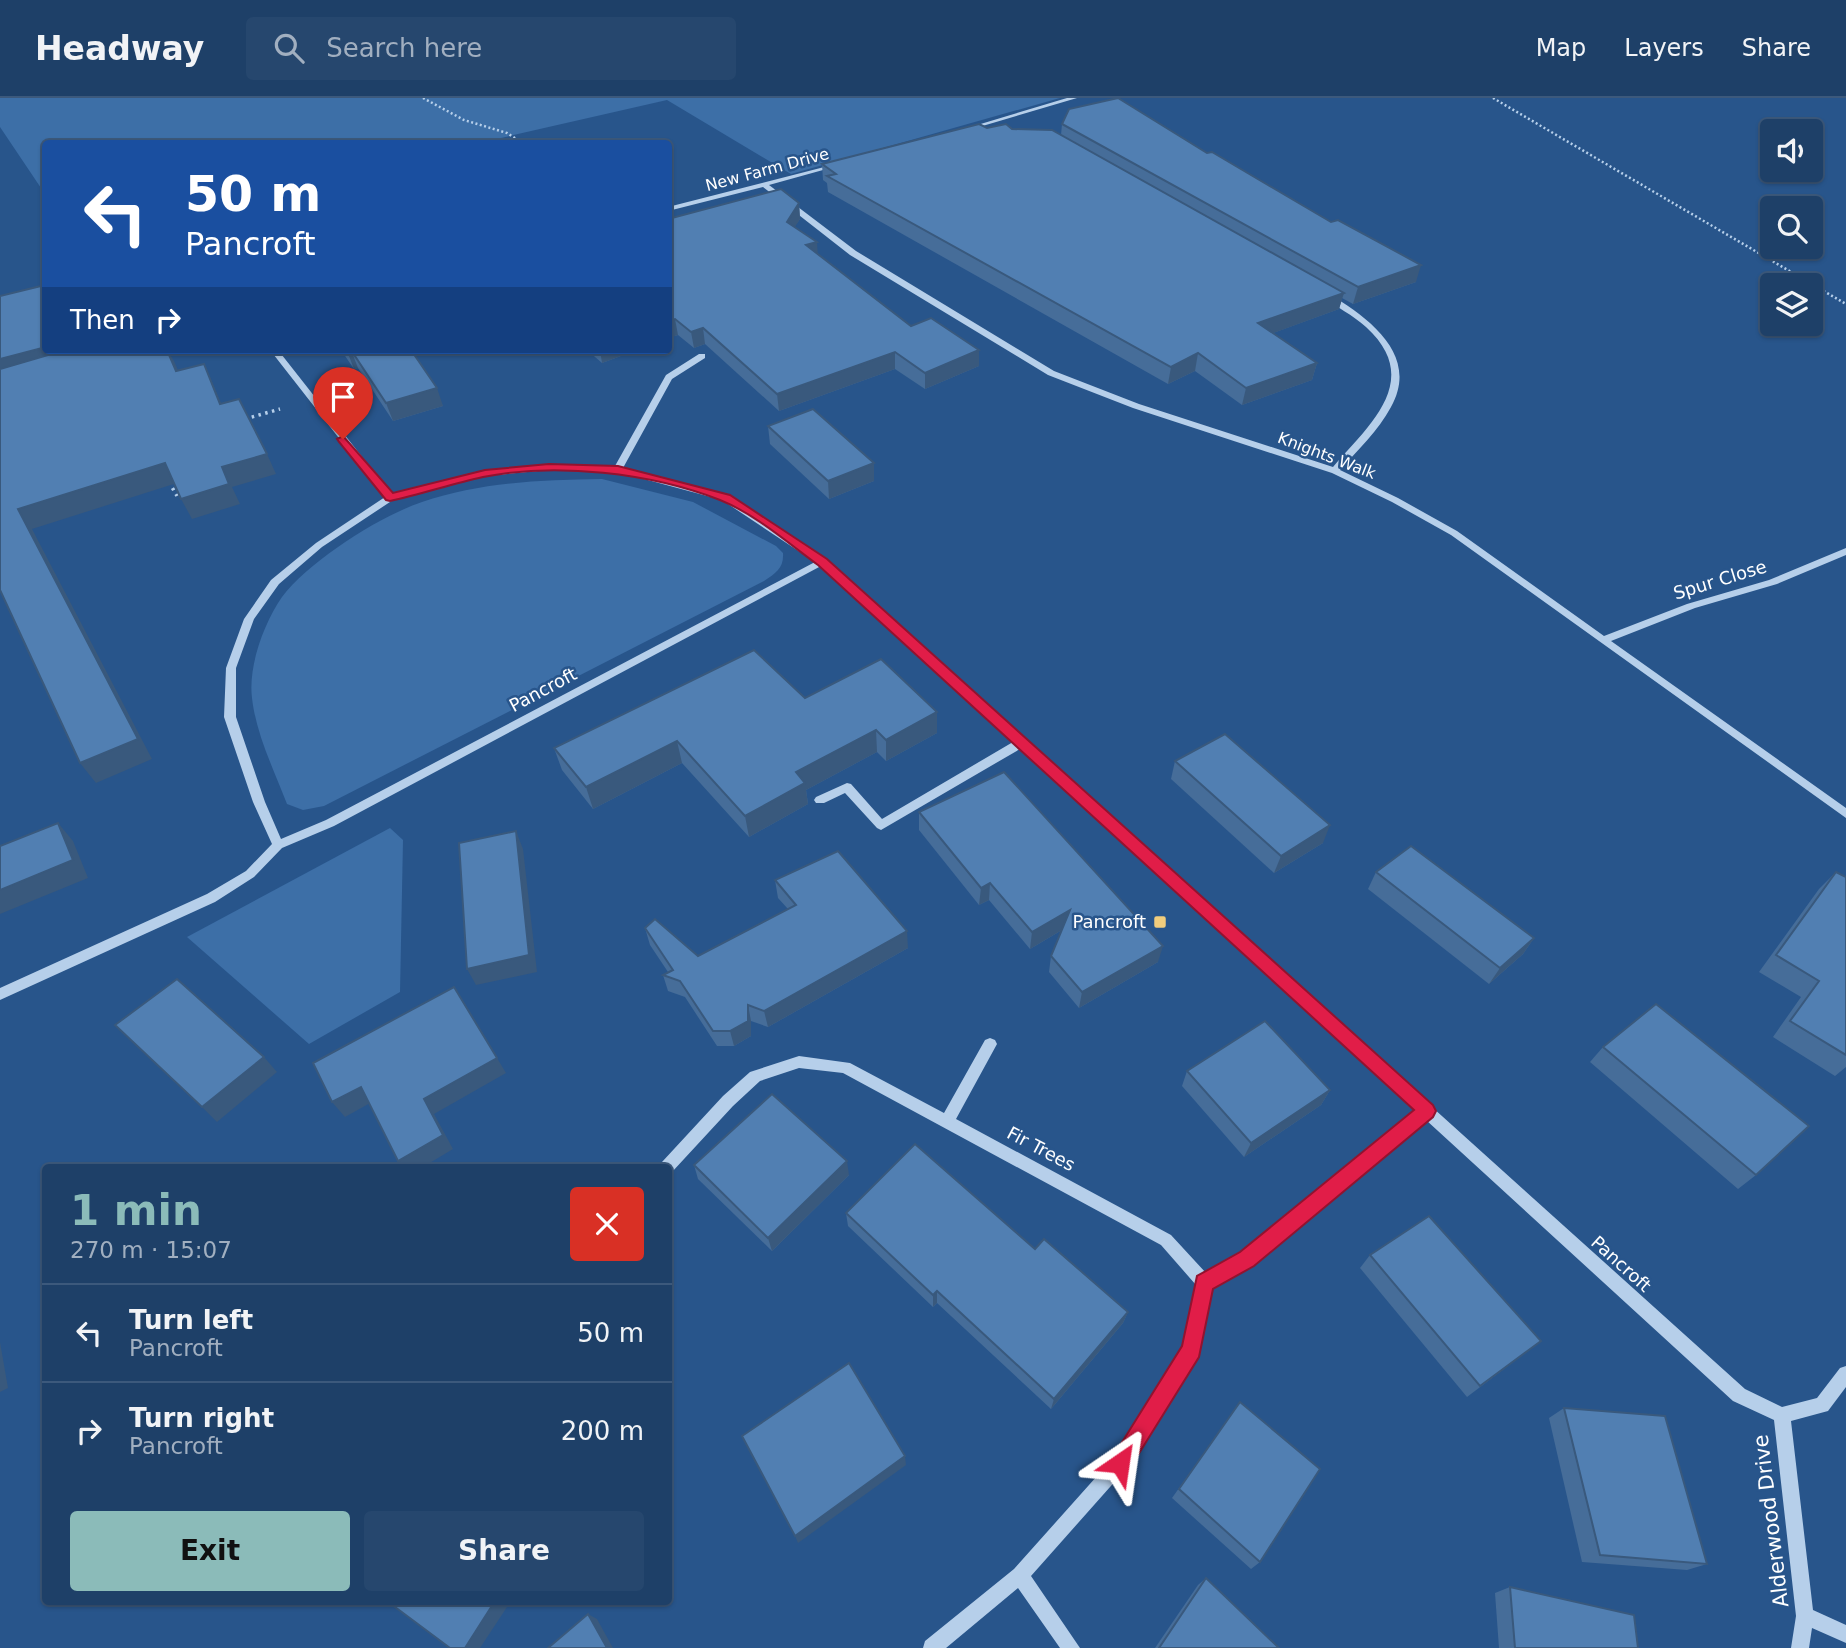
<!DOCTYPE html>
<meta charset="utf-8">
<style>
:root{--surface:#1e4068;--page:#26476e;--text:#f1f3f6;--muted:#a1afc0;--line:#3c597c;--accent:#8bbbb9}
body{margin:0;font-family:"DejaVu Sans",sans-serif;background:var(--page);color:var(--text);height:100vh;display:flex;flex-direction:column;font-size:26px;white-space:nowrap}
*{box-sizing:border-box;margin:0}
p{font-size:23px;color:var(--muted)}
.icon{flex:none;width:38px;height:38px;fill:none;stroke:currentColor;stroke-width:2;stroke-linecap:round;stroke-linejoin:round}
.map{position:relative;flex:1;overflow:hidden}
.side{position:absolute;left:42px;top:1066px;width:630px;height:441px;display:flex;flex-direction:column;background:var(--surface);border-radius:7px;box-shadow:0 2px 5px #0004,0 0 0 2px var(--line)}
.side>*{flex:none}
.guide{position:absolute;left:42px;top:42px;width:630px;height:214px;border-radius:7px;box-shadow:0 2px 5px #0004,0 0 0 2px var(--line);background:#1a4fa0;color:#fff;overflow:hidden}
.buttons{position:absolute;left:1760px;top:21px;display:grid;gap:14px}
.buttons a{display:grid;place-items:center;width:63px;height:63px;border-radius:7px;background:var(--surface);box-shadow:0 2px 5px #0004,0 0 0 2px var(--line);font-size:35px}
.pin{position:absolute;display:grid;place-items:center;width:60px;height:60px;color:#fff;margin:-72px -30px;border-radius:50% 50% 50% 0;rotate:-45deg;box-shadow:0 0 7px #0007}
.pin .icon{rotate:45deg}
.me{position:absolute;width:77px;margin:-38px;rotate:32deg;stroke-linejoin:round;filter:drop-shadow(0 0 5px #0008)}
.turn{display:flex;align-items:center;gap:24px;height:147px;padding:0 28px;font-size:32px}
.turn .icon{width:91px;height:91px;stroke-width:2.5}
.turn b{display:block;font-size:49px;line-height:60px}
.then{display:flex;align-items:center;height:66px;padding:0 28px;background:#0003;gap:14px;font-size:26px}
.round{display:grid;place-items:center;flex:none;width:74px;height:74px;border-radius:7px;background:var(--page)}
.summary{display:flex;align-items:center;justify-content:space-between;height:119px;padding:0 28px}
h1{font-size:42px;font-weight:800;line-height:52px;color:var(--accent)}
.primary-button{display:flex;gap:14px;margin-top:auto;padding:14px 28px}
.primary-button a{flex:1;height:80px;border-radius:7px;background:var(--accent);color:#111;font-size:28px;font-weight:800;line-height:80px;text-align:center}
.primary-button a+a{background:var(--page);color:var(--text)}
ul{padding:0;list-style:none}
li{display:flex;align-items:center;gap:21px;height:98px;padding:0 28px;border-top:2px solid var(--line)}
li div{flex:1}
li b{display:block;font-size:26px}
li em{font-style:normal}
header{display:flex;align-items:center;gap:42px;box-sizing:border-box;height:98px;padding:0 35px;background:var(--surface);border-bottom:2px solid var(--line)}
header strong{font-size:33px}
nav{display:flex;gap:38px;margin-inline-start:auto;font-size:24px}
.search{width:490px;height:63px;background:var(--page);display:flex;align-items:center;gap:18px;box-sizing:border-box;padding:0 24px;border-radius:7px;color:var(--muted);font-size:26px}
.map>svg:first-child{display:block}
</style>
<header>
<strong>Headway</strong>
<div class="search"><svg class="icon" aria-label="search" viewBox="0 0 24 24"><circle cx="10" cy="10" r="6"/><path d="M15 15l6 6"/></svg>Search here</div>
<nav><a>Map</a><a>Layers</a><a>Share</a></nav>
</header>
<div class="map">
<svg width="1846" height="1550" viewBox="0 0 1846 1550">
<rect width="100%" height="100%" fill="#28558b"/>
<!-- green -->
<g fill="#3d6fa7">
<path d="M0 0H1060L791 76 667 2 479 45 46 46 45 96 0 29Z"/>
<path d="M602 381 693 404 776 448 783 455C784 470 776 475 764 483L324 708 303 712 287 706C274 672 256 636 252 600 248 568 264 525 282 499 309 463 380 418 422 404 480 384 541 382 602 381Z"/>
<path d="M390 730 403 742 400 894 309 946 187 839Z"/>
</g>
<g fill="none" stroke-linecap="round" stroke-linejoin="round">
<!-- path-far1 -->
<g stroke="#b6cfea" stroke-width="2.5" stroke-dasharray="2 2.5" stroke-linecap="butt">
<path d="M423 0 464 22 507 35 524 46"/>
<path d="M1493 0 1846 206"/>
</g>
<!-- path -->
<g stroke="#b6cfea" stroke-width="3.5" stroke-dasharray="2.5 4.5" stroke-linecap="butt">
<path d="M245 321 280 311"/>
<path d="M169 384 177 398"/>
</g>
<!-- minor -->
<g fill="#b6cfea" fill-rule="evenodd">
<path d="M1067 0H1077L969 32 964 31Z"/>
<path d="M836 66 841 67 769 87 856 153 1054 273 1139 306 1333 369C1369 327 1424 282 1366 229 1353 217 1336 209 1322 198L1329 196C1369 220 1420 257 1391 309 1378 333 1358 352 1340 372L1398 400 1457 433 1604 538 1687 506 1769 482 1846 450V457L1777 486 1695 510 1611 543 1846 710V720L1451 437 1392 404 1332 375 1133 310 1048 277 850 157 763 89 668 113V109Z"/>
<path d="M270 252H278L392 397 485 372 549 366 615 368 666 277 699 256H705V260L672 281 623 370 728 398 825 462 1023 640 1027 641 1028 645 1745 1291 1782 1309 1817 1300 1840 1270 1846 1268V1289L1828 1313 1791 1323 1813 1512 1846 1527V1545L1812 1530 1809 1550H1791L1796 1518 1774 1322 1733 1303 1426 1022 1252 1166 1211 1190 1197 1257 1126 1371 1031 1478 1080 1550H1060L1018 1490 946 1550H923L925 1543 1014 1471 1114 1359 1184 1248 1196 1187 1161 1147 843 975 799 970 760 983 733 1008 672 1074 668 1075V1069H660L662 1064 723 998 750 974 799 958 850 965 944 1015 985 942 990 940 995 942 997 946 956 1021 1171 1137 1206 1175 1242 1156 1416 1013 1020 651 881 732 877 730 845 695 824 705H816L814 702 816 699 847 685 851 686 882 721 1013 644 821 468 334 728 282 750 254 779 215 804 0 902V890L207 796 246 773 272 746 253 704 224 619 226 570 244 521 271 482 316 445 385 399ZM549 372 618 374 722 402 815 464 326 722 281 741 265 704 236 619V570L254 521 279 486 322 449 393 402 485 378Z"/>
</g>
</g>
<!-- wall -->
<g fill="#466d99">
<path d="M1062 26 1416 184 1353 206 1342 200 1339 211 1273 235 1317 265 1312 282 1242 307 1195 273 1168 286 828 94 827 85 823 82 822 66 987 30 1012 31 1061 37Z"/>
<path d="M799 105 800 121 794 129 818 157 911 228 979 268 925 291 895 271 779 313 705 246 694 250 678 237 668 240V121Z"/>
<path d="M341 252H411L443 308 393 323 358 270 354 271Z"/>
<path d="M587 252H637L602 265Z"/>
<path d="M768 328 874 383 829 401 770 346Z"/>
<path d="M805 600 937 614V635L886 663 877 654 806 692 808 706 749 739 682 665 593 711 562 672 554 650Z"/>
<path d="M1175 663 1323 745 1274 775 1171 681Z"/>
<path d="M919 714 1158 864 1079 910 1049 874 1051 858 1062 832 1030 851 989 802 979 807 919 732Z"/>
<path d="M1376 774 1534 840 1523 856 1489 886 1368 791Z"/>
<path d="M1836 774 1846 779V969L1835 978 1773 939 1801 899 1759 874 1819 791Z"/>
<path d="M775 782 908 850 768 929 751 923V938L734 948H717L685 899 668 893 663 877 668 874 650 847 645 830 698 858 788 811 778 800Z"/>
<path d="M1603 949 1756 1077 1738 1091 1590 964Z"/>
<path d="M1187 973 1330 992 1321 1007 1244 1059 1182 988Z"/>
<path d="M694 1067 849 1077 772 1153 698 1081Z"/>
<path d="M846 1115 1035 1151 1128 1214 1123 1225 1051 1311 937 1205 933 1209 848 1128Z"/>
<path d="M1370 1157 1541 1243 1467 1299 1360 1170Z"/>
<path d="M1240 1304 1260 1464 1251 1471 1172 1400Z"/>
<path d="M1564 1310 1707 1466 1687 1472 1582 1464 1549 1320Z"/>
<path d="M1206 1480 1279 1550H1155L1198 1487Z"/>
<path d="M1510 1489 1638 1550H1499L1495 1495Z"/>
</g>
<!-- shaded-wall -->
<g fill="#39597d">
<path d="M799 105 800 121 788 140 787 124Z"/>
<path d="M817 144 818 160 806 147Z"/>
<path d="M1421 167 1416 184 1353 206 1358 189Z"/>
<path d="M1344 195 1339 211 1254 242 1258 225Z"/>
<path d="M675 221 678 237 668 240V223Z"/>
<path d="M703 230 705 246 694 250 691 234Z"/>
<path d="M46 249V252H117L0 284V261Z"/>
<path d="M167 252 174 263 187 293 176 273Z"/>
<path d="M351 252 358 270 354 271 347 253Z"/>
<path d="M600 252H637L602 265Z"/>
<path d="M979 252V268L925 291V275Z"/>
<path d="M895 254V271L779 313 777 296Z"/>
<path d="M1198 255 1195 273 1168 286 1171 269Z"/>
<path d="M1317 265 1312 282 1242 307 1246 290Z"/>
<path d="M204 266 213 286 230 326 220 306Z"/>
<path d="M437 290 443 308 393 323 386 305Z"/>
<path d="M267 356 276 376 232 389 240 406 192 421 181 401 222 369Z"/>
<path d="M165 365 177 385 32 431 152 661 96 685 80 665 18 411Z"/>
<path d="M874 365V383L829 401 828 383Z"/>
<path d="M937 614V635L886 663V642Z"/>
<path d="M876 632 877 654 806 692 808 706 749 739 745 718 796 674Z"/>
<path d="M677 643 682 665 593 711 586 689Z"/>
<path d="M58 725 73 743 88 780 0 816V792Z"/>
<path d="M1330 727 1323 745 1274 775 1281 758Z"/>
<path d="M516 733 523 751 537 874 476 887 467 871Z"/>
<path d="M990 785 989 802 979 807 981 790Z"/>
<path d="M1070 812 1067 829 1030 851 1032 834Z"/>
<path d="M907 833 908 850 768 929 764 913Z"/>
<path d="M1534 840 1523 856 1489 886 1500 870Z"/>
<path d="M1163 848 1158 864 1079 910 1082 894Z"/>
<path d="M748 907 751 923V938L734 948 730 933Z"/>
<path d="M264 959 277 974 217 1024 202 1009Z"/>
<path d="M497 960 506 975 434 1016 453 1051 423 1069H403L398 1063 424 1001Z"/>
<path d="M361 989 372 1004 345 1019 332 1004Z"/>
<path d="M1330 992 1321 1007 1244 1059 1251 1045Z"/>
<path d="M847 1063 849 1077 772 1153 768 1140Z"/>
<path d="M937 1193V1205L933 1209V1197Z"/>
<path d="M1128 1214 1123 1225 1051 1311 1054 1301Z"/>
<path d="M0 1244 8 1290 0 1294Z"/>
<path d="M905 1358 906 1367 798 1445 795 1438Z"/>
<path d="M495 1503H511L480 1550H465Z"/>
<path d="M588 1516 597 1521 613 1550H607Z"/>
</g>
<!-- building -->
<g fill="#517fb2" stroke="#39597d" stroke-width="2">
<path d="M1118 0 1207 55 1212 54 1331 124 1338 122 1421 167 1358 189 1062 26 1069 11Z"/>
<path d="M979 26 987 30 1006 26 1012 31 1052 32 1344 195 1258 225 1317 265 1246 290 1198 255 1171 269 827 78 836 76 822 66Z"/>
<path d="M781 91 799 105 787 124 817 144 806 147 911 228 931 220 979 252 925 275 895 254 777 296 703 230 691 234 675 221 668 223V121Z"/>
<path d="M45 187 46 190V249L0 261V198Z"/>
<path d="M65 252H167L176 273 204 266 220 306 239 301 267 356 222 369 229 386 181 401 165 365 18 411 138 641 80 665 0 492V271Z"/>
<path d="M351 252H411L437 290 386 305Z"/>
<path d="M813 311 874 365 828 383 768 328Z"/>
<path d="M754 552 805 600 881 561 937 614 886 642 876 632 796 674 805 685 745 718 677 643 586 689 554 650Z"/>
<path d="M1225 636 1330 727 1281 758 1175 663Z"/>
<path d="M1004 674 1163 848 1082 894 1051 858 1070 812 1032 834 990 785 981 790 919 714Z"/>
<path d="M58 725 73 762 0 792V748Z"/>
<path d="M516 733 529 857 467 871 459 745Z"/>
<path d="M1411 748 1534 840 1500 870 1376 774Z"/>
<path d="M838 753 907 833 764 913 748 907V923L730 933H713L680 883 663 877 673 872 645 830 655 821 698 858 796 807 775 782Z"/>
<path d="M1836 774 1846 779V957L1790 923 1819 883 1776 857Z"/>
<path d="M177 881 264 959 202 1009 115 927Z"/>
<path d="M454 889 497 960 424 1001 443 1037 398 1063 361 989 332 1004 313 965Z"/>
<path d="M1656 906 1809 1028 1756 1077 1603 949Z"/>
<path d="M1265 923 1330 992 1251 1045 1187 973Z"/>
<path d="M772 996 847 1063 768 1140 694 1067Z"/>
<path d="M915 1046 1035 1151 1044 1141 1128 1214 1054 1301 937 1193 933 1197 846 1115Z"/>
<path d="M1429 1118 1541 1243 1480 1288 1370 1157Z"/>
<path d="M849 1265 905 1358 795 1438 742 1338Z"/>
<path d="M1240 1304 1320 1371 1260 1464 1179 1391Z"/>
<path d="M1564 1310 1665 1318 1707 1466 1600 1457Z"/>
<path d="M1206 1480 1279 1550H1159Z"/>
<path d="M1510 1489 1634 1517 1638 1550H1515Z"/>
<path d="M387 1503H495L465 1550H450Z"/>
<path d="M588 1516 607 1550H548Z"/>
</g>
<!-- route -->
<path fill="#e11d48" stroke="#92132f" stroke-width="2" d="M343 338 393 395 485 372 549 366 618 368 730 397 827 461 1433 1007 1436 1013 1433 1019 1254 1168 1213 1191 1199 1259 1128 1373 1120 1376 1112 1373 1109 1365 1182 1248 1197 1178 1240 1154 1414 1012 818 467C788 445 755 416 720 402 651 375 556 364 483 379 452 386 421 396 390 403L386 402 339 344 337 341Z"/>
<!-- markers -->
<rect fill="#f1cd7d" stroke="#28558b" stroke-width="2.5" x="1153" y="817" width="14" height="14" rx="3.5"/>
<g text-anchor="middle" stroke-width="5" stroke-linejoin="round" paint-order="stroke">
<!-- far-street labels -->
<g font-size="16" fill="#fff" stroke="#28558b">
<text transform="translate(767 71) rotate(-15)" y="6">New Farm Drive</text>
<text transform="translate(1327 357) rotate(21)" y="6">Knights Walk</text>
</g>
<!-- street labels -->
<g font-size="18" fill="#fff" stroke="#28558b">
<text transform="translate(1720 482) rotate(-17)" y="6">Spur Close</text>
<text transform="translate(543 592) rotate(-28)" y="6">Pancroft</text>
<text transform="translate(1041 1051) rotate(28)" y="6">Fir Trees</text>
<text transform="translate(1621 1166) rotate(42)" y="6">Pancroft</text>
</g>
<!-- poi labels -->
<g font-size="18" fill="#fff" stroke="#28558b" text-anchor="end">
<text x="1146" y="830">Pancroft</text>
</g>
<!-- near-street labels -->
<g font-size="21" fill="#fff" stroke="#28558b">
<text transform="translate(1771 1423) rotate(-97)" y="7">Alderwood Drive</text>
</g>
</g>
</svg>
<div class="buttons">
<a><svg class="icon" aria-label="sound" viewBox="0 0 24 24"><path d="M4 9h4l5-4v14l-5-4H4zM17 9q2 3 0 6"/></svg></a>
<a><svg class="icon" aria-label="search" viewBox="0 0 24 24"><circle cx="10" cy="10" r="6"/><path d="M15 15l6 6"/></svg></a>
<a><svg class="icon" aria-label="layers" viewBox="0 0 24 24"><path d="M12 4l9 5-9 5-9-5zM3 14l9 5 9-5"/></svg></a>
</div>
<div class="pin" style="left:343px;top:341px;background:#d93025"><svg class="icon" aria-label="arrive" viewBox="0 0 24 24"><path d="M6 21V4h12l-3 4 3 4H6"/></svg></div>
<svg class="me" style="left:1120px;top:1365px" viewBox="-20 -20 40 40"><path d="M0-17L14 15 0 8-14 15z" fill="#e11d48" stroke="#fff" stroke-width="4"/></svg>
<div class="guide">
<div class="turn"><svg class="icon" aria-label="left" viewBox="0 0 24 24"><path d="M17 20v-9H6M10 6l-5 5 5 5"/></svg><div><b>50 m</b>Pancroft</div></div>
<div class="then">Then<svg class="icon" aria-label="right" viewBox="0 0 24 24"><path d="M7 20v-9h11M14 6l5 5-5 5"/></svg></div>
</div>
<section class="side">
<div class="summary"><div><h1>1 min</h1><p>270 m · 15:07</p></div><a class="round" style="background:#d93025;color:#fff"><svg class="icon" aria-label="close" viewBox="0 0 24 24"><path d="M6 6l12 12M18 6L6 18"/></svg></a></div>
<ul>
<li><svg class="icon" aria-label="left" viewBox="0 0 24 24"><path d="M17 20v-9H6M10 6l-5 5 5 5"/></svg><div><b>Turn left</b><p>Pancroft</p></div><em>50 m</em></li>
<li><svg class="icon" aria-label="right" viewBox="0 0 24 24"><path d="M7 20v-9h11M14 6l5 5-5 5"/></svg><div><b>Turn right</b><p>Pancroft</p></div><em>200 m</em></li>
</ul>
<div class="primary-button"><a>Exit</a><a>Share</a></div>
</section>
</div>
